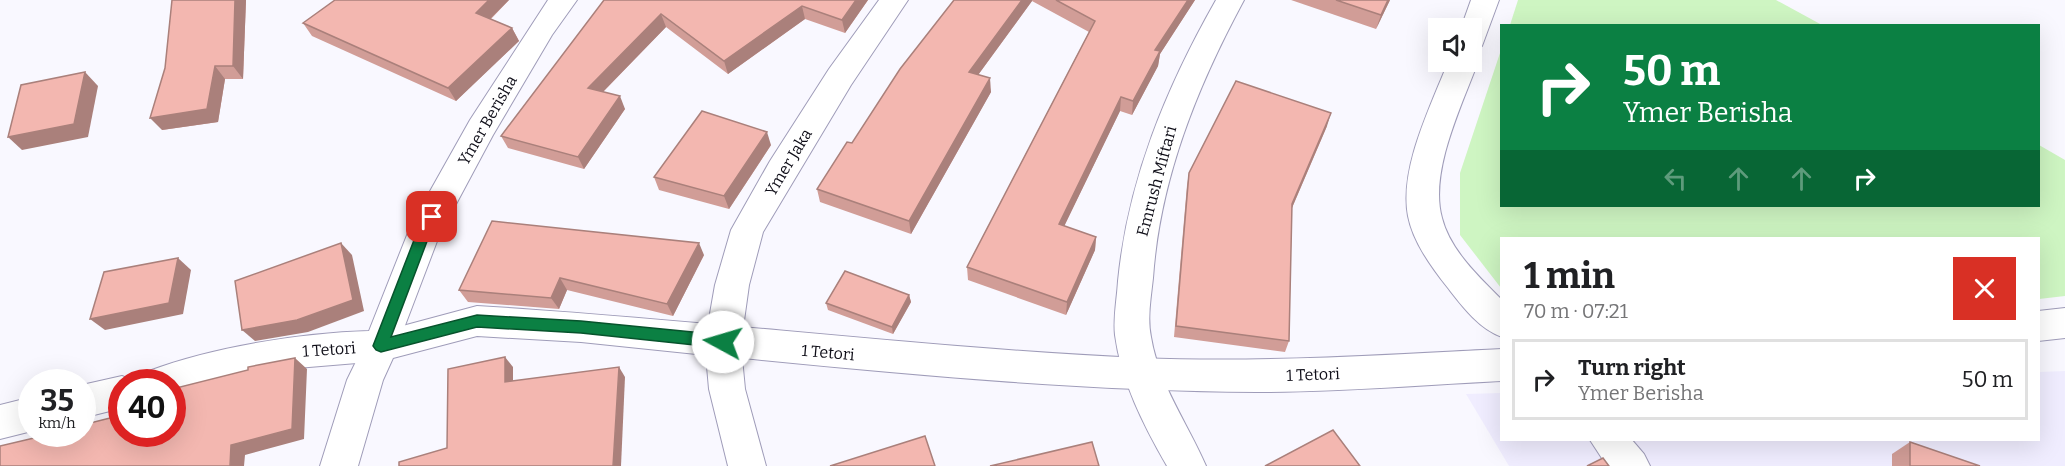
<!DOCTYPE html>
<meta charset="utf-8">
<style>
:root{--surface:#fff;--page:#f6f6f6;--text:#202124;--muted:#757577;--line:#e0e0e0}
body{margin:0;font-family:Bitter,serif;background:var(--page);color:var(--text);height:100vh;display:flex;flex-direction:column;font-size:22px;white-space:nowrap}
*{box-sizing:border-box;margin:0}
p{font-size:20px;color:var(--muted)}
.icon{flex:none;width:33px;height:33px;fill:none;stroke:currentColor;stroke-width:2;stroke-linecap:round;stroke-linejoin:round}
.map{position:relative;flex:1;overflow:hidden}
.panel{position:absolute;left:1500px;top:237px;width:540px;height:204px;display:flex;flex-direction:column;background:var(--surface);border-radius:0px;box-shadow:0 6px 24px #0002}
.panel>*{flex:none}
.top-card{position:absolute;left:1500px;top:24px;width:540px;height:183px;border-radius:0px;box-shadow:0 6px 24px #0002;background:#0b8043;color:#fff;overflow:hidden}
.tools{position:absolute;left:1428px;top:18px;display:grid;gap:12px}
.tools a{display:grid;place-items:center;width:54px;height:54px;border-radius:0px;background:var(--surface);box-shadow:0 6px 24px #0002;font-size:30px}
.speed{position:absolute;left:18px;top:369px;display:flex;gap:12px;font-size:30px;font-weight:700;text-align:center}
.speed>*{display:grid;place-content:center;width:78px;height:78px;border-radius:50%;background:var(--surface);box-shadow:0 6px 24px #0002;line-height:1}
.speed small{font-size:15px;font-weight:400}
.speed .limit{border:9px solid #d22;background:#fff;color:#111}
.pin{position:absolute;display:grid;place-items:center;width:51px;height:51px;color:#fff;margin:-26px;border-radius:12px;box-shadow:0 3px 9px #0006}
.me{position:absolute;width:66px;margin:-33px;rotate:276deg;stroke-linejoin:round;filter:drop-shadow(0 0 4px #0008)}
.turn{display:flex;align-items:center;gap:21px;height:126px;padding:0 24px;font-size:27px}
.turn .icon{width:78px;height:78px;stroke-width:2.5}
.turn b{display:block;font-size:42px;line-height:51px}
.lanes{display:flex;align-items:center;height:57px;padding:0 24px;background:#0003;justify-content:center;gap:30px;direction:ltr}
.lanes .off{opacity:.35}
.round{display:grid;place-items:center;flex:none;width:63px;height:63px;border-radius:0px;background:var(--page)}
.headline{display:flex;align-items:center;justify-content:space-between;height:102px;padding:0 24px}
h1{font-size:36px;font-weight:700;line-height:45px}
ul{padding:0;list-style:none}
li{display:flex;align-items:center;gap:18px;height:81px;margin:0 12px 9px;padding:0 12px;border:3px solid var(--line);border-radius:0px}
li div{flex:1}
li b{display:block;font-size:22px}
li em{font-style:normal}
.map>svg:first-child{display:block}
</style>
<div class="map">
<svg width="2065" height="466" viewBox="0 0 2065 466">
<rect width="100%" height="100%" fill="#f9f8ff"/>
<!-- education -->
<path fill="#f0edff" d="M2065 371V466H1509L1466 394 1501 393 1502 440H2038L2039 372Z"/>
<!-- green -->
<g fill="#cef5c2">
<path d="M1518 0H1776L1822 25H1510Z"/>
<path d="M1501 50 1502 206H2038L2039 145 2065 160V296L2039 299 2038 238H1502L1501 288 1460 235V173Z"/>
</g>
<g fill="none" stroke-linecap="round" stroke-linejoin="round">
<defs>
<g id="street">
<path d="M548 0H577L552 35 493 135 439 236 393 357 381 361 297 368 172 395V382H144L149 371C213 347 301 333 369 331L411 225 470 120Z"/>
<path d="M879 0H908L851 85 763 232 749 285 741 342 735 353 723 357 711 353 705 342 715 285 731 230 770 161 829 69Z"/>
<path d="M1216 0H1244C1197 87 1160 179 1153 278 1151 297 1147 318 1151 337 1159 385 1187 422 1206 466H1167C1144 426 1121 381 1115 335 1113 318 1117 299 1118 281 1128 180 1166 88 1216 0Z"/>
<path d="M1471 0H1499L1482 46 1472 50V28H1461Z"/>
<path d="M1472 54 1478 62C1462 105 1429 172 1442 218 1450 250 1479 277 1502 300V337C1479 329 1462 306 1448 288 1432 268 1413 242 1408 216 1399 168 1431 106 1448 62H1472Z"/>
<path d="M122 376 136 382H122V408L82 418V385Z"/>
<path d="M32 397V431L0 439V405Z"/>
<path d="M1590 440H1632L1644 454 1650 466H1607Z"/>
</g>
<g id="secondary">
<path d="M477 306C699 319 919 348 1141 358 1261 363 1381 355 1502 349V381C1420 385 1338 392 1257 392 1085 391 913 375 742 358L745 389 766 466H728L709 389 706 355 581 342 477 336 393 358 383 380 358 466H320L347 380 369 335Z"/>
<path d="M2065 308V338L2038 341V311Z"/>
</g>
</defs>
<!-- street casing -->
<use href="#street" stroke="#9f9cb9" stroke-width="2"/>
<!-- secondary casing -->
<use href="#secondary" stroke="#9f9cb9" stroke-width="2"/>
<!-- street -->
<use href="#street" fill="#fff" fill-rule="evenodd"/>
<!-- secondary -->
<use href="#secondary" fill="#fff" fill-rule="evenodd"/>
</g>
<!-- wall -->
<g fill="#d19d97">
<path d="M172 0H246L243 79H225L218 122 162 130 165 68Z"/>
<path d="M335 0H509L491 19 512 28 519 41 456 101 312 36 303 23Z"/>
<path d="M604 0H868L845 33 805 19 728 74 666 27 603 92 625 109 584 169 508 148 501 136Z"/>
<path d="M954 0H1195L1160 54 1158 66 1132 115 1120 111 1064 226 1096 237 1095 250 1066 315 968 280 967 267 1089 32 1032 1 978 75 991 92 911 234 820 202 817 189 852 143Z"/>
<path d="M1291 0H1390L1376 29Z"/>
<path d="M1327 126 1292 208 1289 341 1285 352 1174 337 1187 185 1189 173Z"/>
<path d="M771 145 729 209 659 190 654 177Z"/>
<path d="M704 255 673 316 567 290 559 309 468 302 459 290Z"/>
<path d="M909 295 911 302 893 334 828 310 826 303Z"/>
<path d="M1910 442 1980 466H1892V454Z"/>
</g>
<!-- shaded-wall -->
<g fill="#aa807b">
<path d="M235 0H246L243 79 233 66Z"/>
<path d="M489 0H509L483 26 476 13Z"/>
<path d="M856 0H868L845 33 842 20Z"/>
<path d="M1022 0H1032V1L970 86 969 72Z"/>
<path d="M1188 0H1195L1160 54 1158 66 1132 115 1133 101 1155 50Z"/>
<path d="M1388 0H1390L1376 29 1381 15Z"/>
<path d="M802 6 805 19 728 74 724 61Z"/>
<path d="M661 14 666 27 594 101 588 88Z"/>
<path d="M512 28 519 41 456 101 448 88Z"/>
<path d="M215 66 225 79 218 122 162 130 150 118Z"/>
<path d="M85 72 98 86 88 137 22 150 8 137Z"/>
<path d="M990 78 991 92 911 234 909 221Z"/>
<path d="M620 96 625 109 584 169 578 157Z"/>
<path d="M1121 97 1120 111 1059 237V224Z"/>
<path d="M1331 113 1327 126 1288 217 1292 204Z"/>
<path d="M767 132 771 145 729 209 724 196Z"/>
<path d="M1096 237 1095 250 1066 315 1067 302Z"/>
<path d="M341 243 352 255 364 311 308 332 255 341 242 330Z"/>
<path d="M699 243 704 255 673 316 667 304Z"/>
<path d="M178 258 191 270 183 314 105 330 90 319Z"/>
<path d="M560 278 567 290 559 309 551 298Z"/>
<path d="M909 295 911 302 893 334 892 327Z"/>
<path d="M505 357 513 367V392L505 382Z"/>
<path d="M295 358 307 369 304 439 245 455 244 466H230L231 445Z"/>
<path d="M619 367 625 377 621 466H613Z"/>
</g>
<!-- building -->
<g fill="#f3b7b0" stroke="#aa807b" stroke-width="1.5">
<path d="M172 0H235L233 66H215L207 109 150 118 165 68Z"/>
<path d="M335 0H489L476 13 512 28 448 88 303 23Z"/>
<path d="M604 0H856L842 20 802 6 724 61 661 14 588 88 620 96 578 157 501 136Z"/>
<path d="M954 0H1022L969 72 990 78 909 221 817 189 847 142 852 143 900 69Z"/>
<path d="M1056 0H1188L1155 50 1160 51 1133 101 1121 97 1059 224 1096 237 1067 302 967 267 1095 21Z"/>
<path d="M1336 0H1388L1381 15Z"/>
<path d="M85 72 74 124 8 137 21 85Z"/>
<path d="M1236 81 1331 113 1292 204 1289 341 1176 326 1189 173Z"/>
<path d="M702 111 767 132 724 196 654 177Z"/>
<path d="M492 221 699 243 667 304 560 278 551 298 459 290Z"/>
<path d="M341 243 353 300 297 320 242 330 235 281Z"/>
<path d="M178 258 169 303 90 319 104 272Z"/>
<path d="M845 271 909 295 892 327 826 303Z"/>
<path d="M505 357V382L619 367 613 466H399V462L447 448 448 369Z"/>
<path d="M295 358 292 429 231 445 230 466H0V446L51 434H82V425L122 415V434H172V389L248 370V367Z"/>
<path d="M1333 430 1360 466H1265Z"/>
<path d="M925 436 935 466H830Z"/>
<path d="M1092 442 1099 466H990Z"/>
<path d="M1910 442 1980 466H1910Z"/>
<path d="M1603 458 1609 466H1587Z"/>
</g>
<!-- route -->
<path fill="#0b8043" stroke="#07532c" stroke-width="1.5" d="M432 212 439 217 429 236 391 337 477 315 581 321 723 335 731 342 723 348 581 333 477 327 381 352 376 350 373 346 416 235 428 213Z"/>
<g text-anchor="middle" stroke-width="5" stroke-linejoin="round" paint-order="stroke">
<!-- street labels -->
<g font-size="16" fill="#0f0e18" stroke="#fff">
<text transform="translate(487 120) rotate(-60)" y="6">Ymer Berisha</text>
<text transform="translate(788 162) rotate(-59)" y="6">Ymer Jaka</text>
<text transform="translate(1156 181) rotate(-75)" y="6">Emrush Miftari</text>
<text transform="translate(329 349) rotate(-4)" y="6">1 Tetori</text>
<text transform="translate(828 352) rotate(5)" y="6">1 Tetori</text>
<text transform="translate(1313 374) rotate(-2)" y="6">1 Tetori</text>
</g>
</g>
</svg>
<div class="tools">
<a><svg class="icon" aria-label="sound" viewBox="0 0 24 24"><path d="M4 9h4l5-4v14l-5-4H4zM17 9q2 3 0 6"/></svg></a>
</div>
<div class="speed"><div>35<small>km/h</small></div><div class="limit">40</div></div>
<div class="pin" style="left:432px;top:217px;background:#d93025"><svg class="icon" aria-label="arrive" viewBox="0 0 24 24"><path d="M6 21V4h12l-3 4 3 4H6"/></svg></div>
<svg class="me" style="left:723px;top:342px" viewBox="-20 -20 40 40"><circle r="19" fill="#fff"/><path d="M0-13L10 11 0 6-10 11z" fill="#0b8043"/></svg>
<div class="top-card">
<div class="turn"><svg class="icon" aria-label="right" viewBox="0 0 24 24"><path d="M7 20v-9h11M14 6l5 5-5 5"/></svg><div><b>50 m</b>Ymer Berisha</div></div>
<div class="lanes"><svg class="icon off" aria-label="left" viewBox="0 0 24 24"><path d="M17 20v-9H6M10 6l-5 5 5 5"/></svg><svg class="icon off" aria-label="ahead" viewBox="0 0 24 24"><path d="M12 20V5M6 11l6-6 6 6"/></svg><svg class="icon off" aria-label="ahead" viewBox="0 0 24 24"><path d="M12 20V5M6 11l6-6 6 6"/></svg><svg class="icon" aria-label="right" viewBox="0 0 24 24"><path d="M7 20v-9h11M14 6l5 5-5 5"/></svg></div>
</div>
<section class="panel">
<div class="headline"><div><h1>1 min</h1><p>70 m · 07:21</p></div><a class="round" style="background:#d93025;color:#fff"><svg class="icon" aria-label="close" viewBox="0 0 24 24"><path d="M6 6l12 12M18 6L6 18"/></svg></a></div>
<ul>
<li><svg class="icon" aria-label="right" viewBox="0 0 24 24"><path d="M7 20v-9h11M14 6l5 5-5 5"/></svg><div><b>Turn right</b><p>Ymer Berisha</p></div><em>50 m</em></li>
</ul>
</section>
</div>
